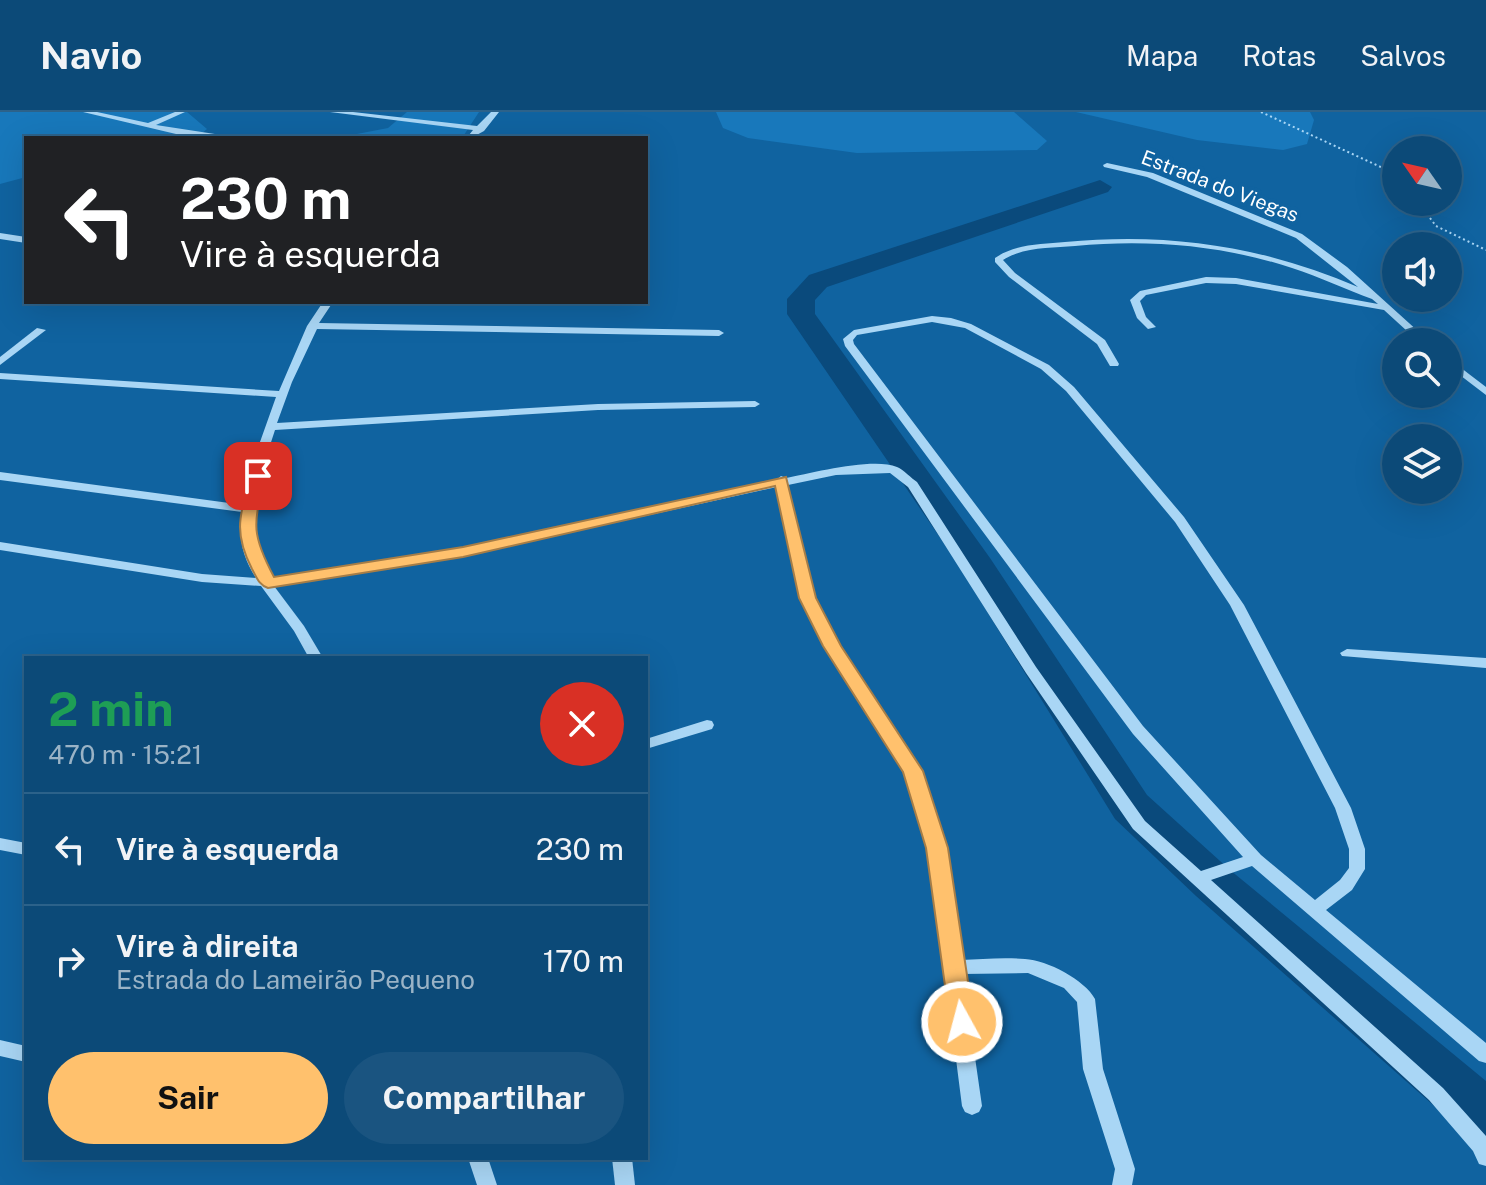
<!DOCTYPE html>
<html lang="pt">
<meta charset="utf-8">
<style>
:root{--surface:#0c4a78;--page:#1a5480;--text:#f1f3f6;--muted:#9ab3c6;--line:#2c628a;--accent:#ffc16d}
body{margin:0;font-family:"Public Sans",sans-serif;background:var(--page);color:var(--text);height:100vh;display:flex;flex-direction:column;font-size:30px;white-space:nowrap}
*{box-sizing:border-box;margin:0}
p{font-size:26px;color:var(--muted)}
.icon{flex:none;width:44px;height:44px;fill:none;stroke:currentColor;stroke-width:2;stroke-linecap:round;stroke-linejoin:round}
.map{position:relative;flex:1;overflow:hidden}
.panel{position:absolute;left:24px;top:544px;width:624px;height:504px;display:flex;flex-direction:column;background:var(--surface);border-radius:0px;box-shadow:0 8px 32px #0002,0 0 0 2px var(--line)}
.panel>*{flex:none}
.banner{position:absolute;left:24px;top:24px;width:624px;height:168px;border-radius:0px;box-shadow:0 8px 32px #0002,0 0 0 2px var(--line);background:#202124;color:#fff;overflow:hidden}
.needle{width:52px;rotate:304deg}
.fabs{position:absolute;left:1382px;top:24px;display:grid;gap:16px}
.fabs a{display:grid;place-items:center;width:80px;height:80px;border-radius:50%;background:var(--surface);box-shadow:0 8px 32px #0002,0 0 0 2px var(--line);font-size:40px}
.pin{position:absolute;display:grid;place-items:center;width:68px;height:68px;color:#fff;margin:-34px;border-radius:16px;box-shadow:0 4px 12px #0006}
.me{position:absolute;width:88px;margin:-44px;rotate:353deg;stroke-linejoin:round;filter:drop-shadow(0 0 6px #0008)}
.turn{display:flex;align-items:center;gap:28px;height:168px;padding:0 24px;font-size:36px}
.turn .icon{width:104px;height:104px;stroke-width:2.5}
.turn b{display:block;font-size:56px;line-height:68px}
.round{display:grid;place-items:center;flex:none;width:84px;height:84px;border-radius:42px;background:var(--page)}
.head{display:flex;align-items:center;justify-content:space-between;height:136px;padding:0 24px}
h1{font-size:48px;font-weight:700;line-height:60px;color:#1e9e55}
.button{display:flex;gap:16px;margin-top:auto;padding:16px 24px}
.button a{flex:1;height:92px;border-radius:48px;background:var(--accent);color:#111;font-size:32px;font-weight:700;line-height:92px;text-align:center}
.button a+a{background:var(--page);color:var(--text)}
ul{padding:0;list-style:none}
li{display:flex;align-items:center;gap:24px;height:112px;padding:0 24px;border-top:2px solid var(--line)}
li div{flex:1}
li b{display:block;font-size:30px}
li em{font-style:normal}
header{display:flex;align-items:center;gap:48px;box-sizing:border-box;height:112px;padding:0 40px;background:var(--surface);border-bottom:2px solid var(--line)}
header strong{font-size:38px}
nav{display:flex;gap:44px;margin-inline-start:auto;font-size:28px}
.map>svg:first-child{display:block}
</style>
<header>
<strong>Navio</strong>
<nav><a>Mapa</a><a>Rotas</a><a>Salvos</a></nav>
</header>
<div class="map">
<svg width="1486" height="1073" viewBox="0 0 1486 1073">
<rect width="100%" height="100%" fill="#1063a0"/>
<!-- green -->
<g fill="#1878bb">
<path d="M0 0H187L207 17 196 26H26V65L0 72Z"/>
<path d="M407 0H479L462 26H336L388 16Z"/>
<path d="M716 0H1014L1047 29 1037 38 857 41 748 26 723 16Z"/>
<path d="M1076 0H1310L1314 8 1307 32 1283 38 1197 28Z"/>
</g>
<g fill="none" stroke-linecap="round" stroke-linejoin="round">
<!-- river -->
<path fill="#0a4a7c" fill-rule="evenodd" d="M1100 68 1112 75 1108 80 827 175 815 188V202L990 446 1147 683 1230 758 1486 969V1030L1466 1022 1196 784 1115 707 954 446 787 202V187L809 163Z"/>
<!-- path -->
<g stroke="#a9d6f5" stroke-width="2" stroke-dasharray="2 3" stroke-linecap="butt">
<path d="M1261 0 1396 62"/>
<path d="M1418 90 1436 114 1486 138"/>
</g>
<!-- minor -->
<g fill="#a9d6f5" fill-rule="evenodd">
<path d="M83 0H97L148 11 175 0H185L156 13 241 26 176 22Z"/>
<path d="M330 0H353L477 14 491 0H499L484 19 473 25 469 23 473 18Z"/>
<path d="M1107 51 1153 61 1302 122 1347 155 1430 230H1419L1384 198 1236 172 1206 171 1146 183 1140 189 1146 205 1156 215 1148 217 1137 206 1130 188 1140 179 1206 165 1236 166 1378 192 1372 187C1345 177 1320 165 1292 156 1222 133 1148 127 1075 134 1051 136 1023 135 1003 148L1015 161 1105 228 1119 252 1118 254H1110L1097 232 1009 165 995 150V146C1015 132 1042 132 1065 130 1169 120 1262 134 1358 175L1296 126 1147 65 1104 55 1103 53Z"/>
<path d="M0 121 26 125V131L0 127Z"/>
<path d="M323 190H333L319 211 719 218 724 221 719 224 317 217 292 270 277 311 598 292 755 289 760 292 755 295 598 298 275 318C264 352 248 395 254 432 256 444 262 456 269 467L463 436 775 369 781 364 786 366C812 361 873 345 897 355 904 358 911 366 917 370L1036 555 1145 709 1201 759 1243 745 1133 622 845 234 843 227 854 218 932 204 951 206 971 212 1049 253 1074 275 1184 405 1244 493 1351 696 1365 737V757L1352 778 1326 798 1486 931V951L1479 949 1252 754 1211 768 1443 976 1486 1024V1054L1479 1052 1473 1039 1429 988 1133 717 1026 561 908 375 890 361 836 363 788 373 815 486 839 534 921 659 945 736 961 848C982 847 1004 845 1025 847 1047 848 1085 868 1095 887L1103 957 1135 1057 1132 1073H1112L1115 1057 1083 957 1077 890 1064 876 1028 861 963 862 982 994 979 1000 972 1003 965 1000 962 994 929 736 905 660 825 534 801 486 777 375 463 444 274 474 304 514 323 546H309L294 519 261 474 202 470 0 438V430L202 462 256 466C242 445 238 424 242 400L0 368V360L244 393 255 344 276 285 0 267V261L279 279 307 214ZM932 210 965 216 1041 257 1066 279 1175 410 1230 493 1335 696 1349 737V756L1340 768 1315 788 1261 743 1143 614 854 232 853 228 857 223Z"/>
<path d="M37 216 46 218 0 253V245Z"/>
<path d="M1448 246 1486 275V283L1448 254Z"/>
<path d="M1347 537 1486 546V556L1342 544 1340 541Z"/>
<path d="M707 608 712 609 714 613 712 617 646 637V627Z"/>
<path d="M0 726 26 731V743L0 738Z"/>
<path d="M0 928 26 934V950L0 944Z"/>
<path d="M468 1046H488L497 1073H477Z"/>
<path d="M612 1046H632L635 1073H615Z"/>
</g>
</g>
<!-- route -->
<path fill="#ffc16d" stroke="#a67d47" stroke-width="2" d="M258 359 265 364C254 412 250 420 274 465L463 435 786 365 816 486 841 534 923 659 948 736 974 910 971 917 962 921 954 917 950 910 926 736 903 660 823 534 799 486 775 374 463 445 268 476C259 473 257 466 252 457 233 420 240 403 250 364Z"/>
<g text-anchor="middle" stroke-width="8" stroke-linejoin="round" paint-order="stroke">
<!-- far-street labels -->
<g font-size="20" fill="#fff" stroke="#1063a0">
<text transform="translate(1220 74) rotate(21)" y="7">Estrada do Viegas</text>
</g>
</g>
</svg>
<div class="fabs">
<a><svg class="needle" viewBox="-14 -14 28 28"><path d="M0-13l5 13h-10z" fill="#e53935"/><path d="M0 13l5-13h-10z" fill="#9ab3c6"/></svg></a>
<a><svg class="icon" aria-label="sound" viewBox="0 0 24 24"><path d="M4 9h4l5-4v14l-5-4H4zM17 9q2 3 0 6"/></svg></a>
<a><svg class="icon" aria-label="search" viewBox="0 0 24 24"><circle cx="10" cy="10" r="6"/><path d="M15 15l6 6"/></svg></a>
<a><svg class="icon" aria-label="layers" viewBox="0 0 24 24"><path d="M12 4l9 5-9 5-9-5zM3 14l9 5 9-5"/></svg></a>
</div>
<div class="pin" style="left:258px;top:364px;background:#d93025"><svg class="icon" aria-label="arrive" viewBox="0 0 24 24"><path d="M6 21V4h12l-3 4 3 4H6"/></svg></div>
<svg class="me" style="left:962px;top:910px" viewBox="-20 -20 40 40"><circle r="17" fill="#ffc16d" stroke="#fff" stroke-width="3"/><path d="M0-11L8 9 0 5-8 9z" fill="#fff"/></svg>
<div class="banner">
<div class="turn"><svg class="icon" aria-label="left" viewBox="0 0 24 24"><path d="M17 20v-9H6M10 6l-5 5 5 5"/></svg><div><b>230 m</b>Vire à esquerda</div></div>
</div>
<section class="panel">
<div class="head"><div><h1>2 min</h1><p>470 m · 15:21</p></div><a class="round" style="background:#d93025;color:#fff"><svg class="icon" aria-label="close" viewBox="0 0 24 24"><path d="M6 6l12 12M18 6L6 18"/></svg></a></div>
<ul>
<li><svg class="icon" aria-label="left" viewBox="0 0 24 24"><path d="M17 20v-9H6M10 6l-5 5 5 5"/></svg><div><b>Vire à esquerda</b></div><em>230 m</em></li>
<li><svg class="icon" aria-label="right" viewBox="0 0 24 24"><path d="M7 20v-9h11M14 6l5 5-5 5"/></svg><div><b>Vire à direita</b><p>Estrada do Lameirão Pequeno</p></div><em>170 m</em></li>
</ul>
<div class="button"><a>Sair</a><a>Compartilhar</a></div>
</section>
</div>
